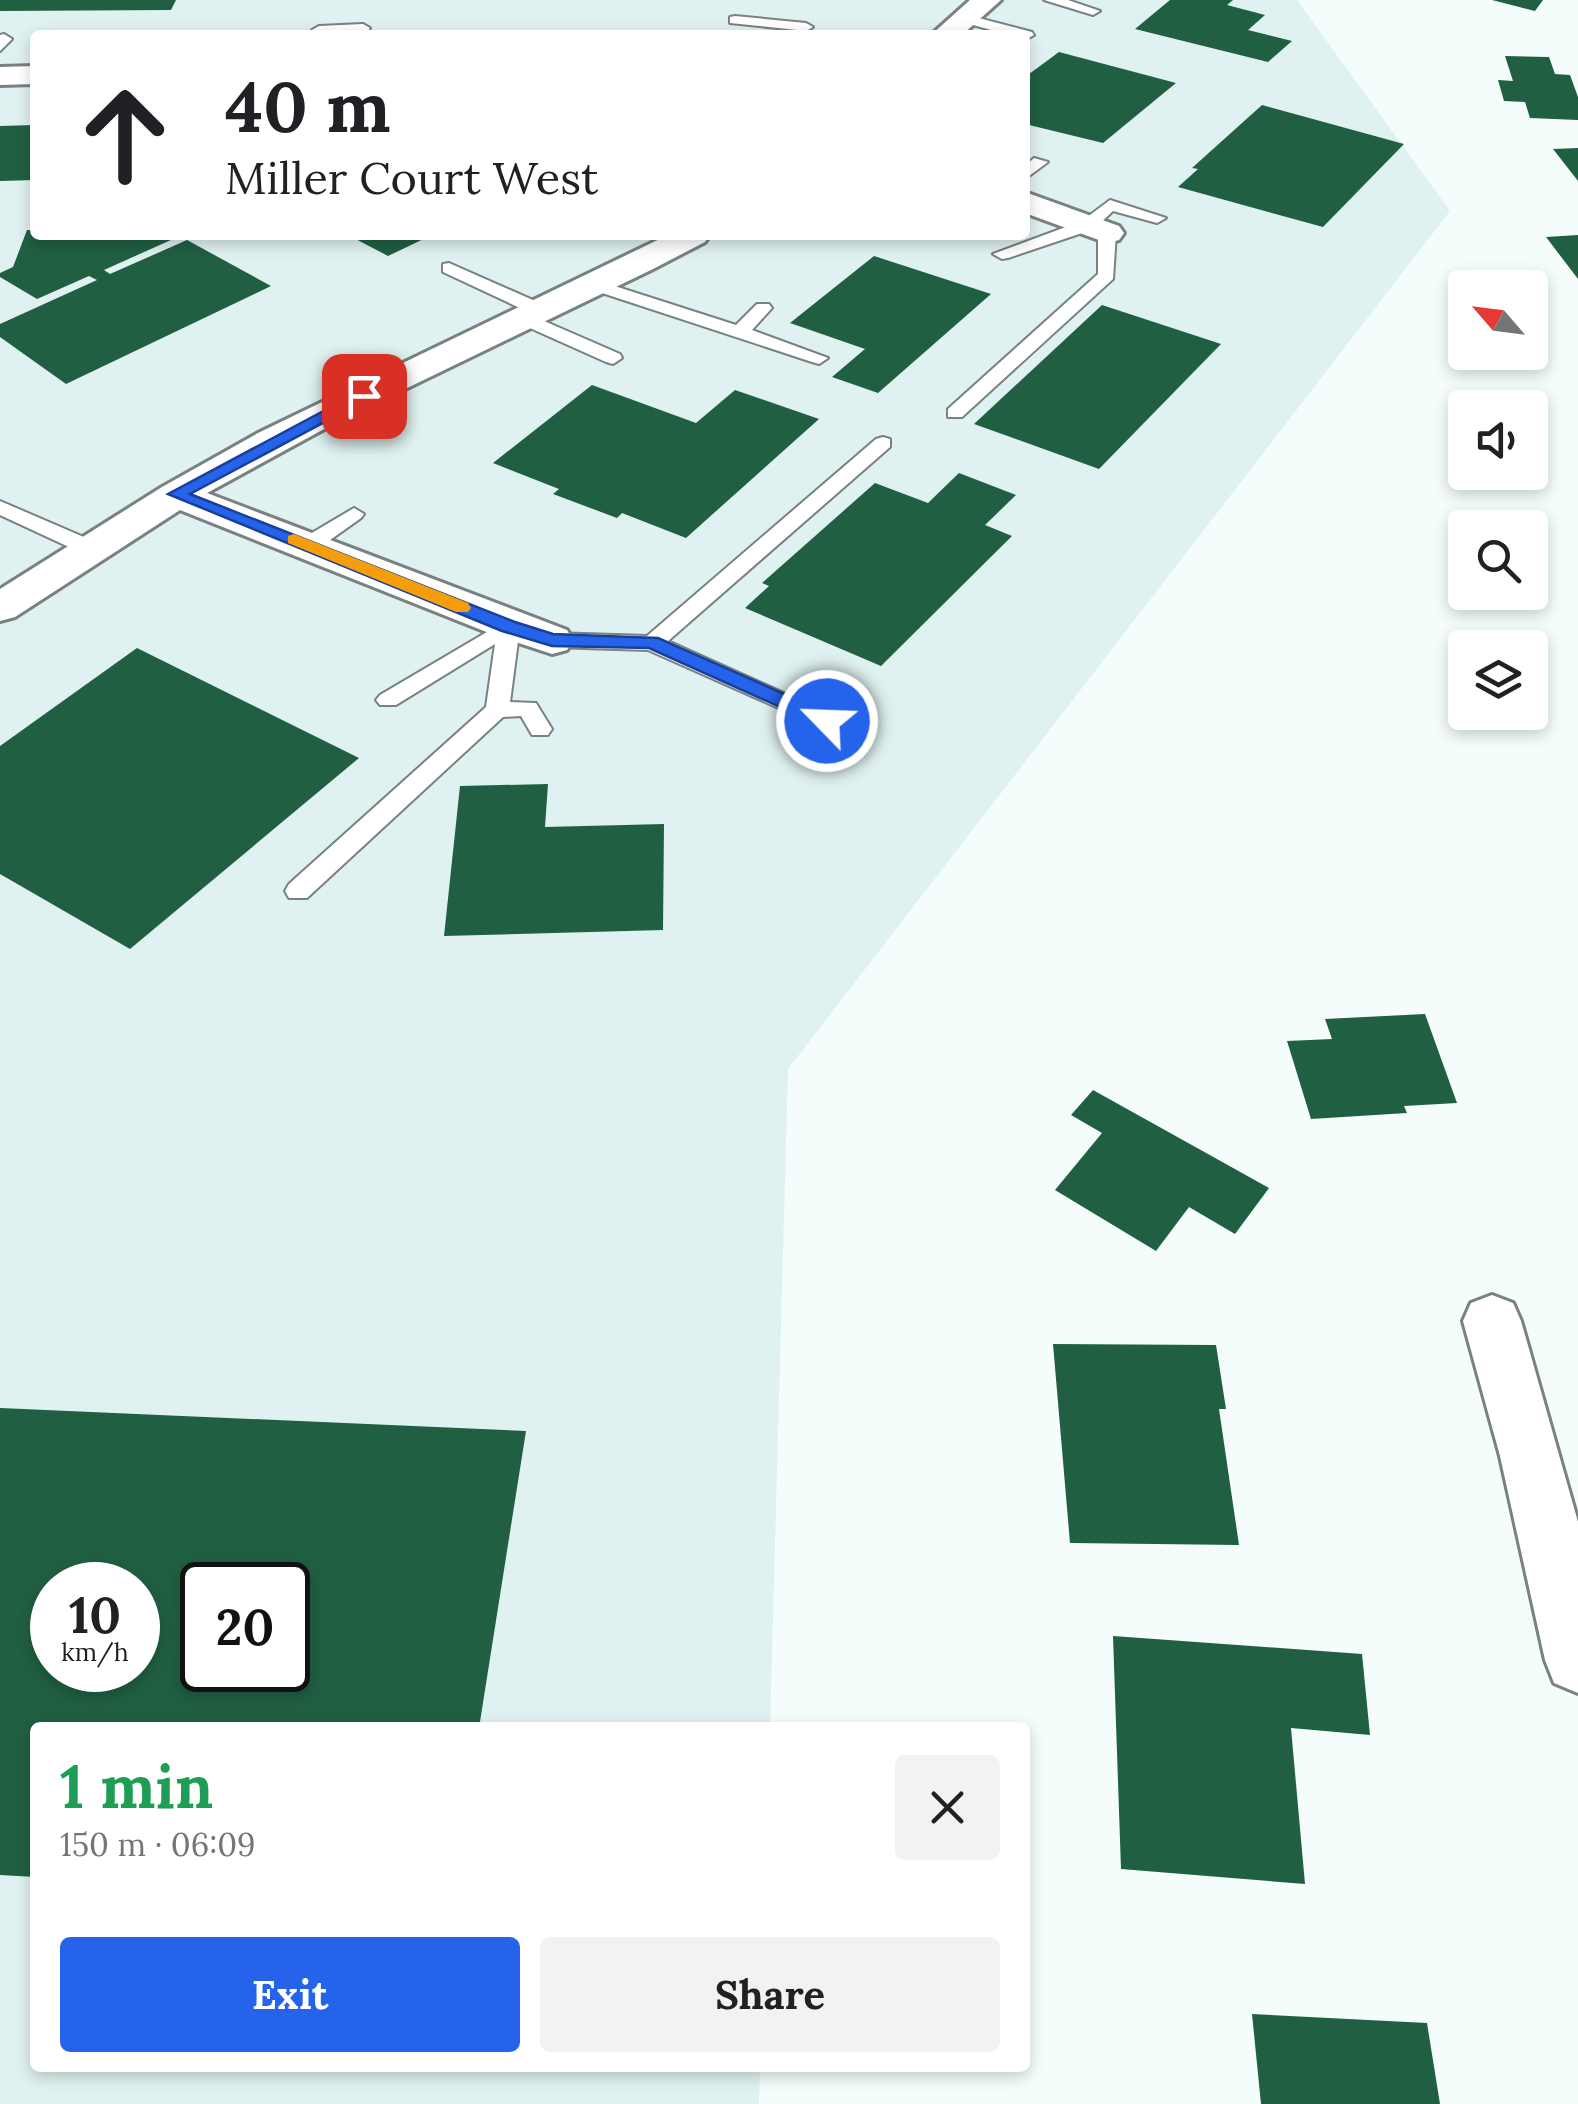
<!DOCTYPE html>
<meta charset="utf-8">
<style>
:root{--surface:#fff;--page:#f2f2f2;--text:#202124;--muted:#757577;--accent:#2563eb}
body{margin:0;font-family:Lora,serif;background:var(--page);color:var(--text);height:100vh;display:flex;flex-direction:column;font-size:38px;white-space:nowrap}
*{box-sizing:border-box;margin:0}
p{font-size:32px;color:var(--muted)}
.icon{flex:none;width:55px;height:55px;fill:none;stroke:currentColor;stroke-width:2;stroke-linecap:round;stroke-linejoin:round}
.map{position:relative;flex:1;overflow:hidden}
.panel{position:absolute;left:30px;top:1722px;width:1000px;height:350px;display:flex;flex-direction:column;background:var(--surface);border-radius:10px;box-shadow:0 5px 15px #0003}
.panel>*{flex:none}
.hud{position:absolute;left:30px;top:30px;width:1000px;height:210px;border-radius:10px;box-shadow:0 5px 15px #0003;background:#fff;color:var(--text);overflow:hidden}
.needle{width:65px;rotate:298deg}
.buttons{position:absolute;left:1448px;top:270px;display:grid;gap:20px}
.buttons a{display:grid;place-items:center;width:100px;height:100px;border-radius:10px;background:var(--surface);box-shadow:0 5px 15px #0003;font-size:50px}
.speed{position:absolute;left:30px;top:1562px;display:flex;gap:20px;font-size:50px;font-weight:700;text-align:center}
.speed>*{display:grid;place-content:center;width:130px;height:130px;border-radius:50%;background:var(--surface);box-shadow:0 5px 15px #0003;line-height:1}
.speed small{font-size:25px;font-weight:400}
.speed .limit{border:5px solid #111;border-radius:15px;background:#fff;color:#111}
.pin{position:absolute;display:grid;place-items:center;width:85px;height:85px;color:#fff;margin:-42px;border-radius:20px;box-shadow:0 5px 15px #0006}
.me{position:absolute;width:110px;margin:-55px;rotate:294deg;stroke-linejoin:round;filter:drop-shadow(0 0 8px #0008)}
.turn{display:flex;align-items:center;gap:35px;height:210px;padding:0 30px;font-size:45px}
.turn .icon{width:130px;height:130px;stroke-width:2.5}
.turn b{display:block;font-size:70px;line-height:85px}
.round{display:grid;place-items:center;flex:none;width:105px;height:105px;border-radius:10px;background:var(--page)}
.summary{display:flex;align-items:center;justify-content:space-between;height:170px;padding:0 30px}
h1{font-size:60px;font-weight:700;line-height:75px;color:#1e9e55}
.action{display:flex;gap:20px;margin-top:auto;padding:20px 30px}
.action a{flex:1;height:115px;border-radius:10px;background:var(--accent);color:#fff;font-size:40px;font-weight:700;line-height:115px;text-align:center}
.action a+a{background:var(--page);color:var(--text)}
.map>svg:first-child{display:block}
</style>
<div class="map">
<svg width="1578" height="2104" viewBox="0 0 1578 2104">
<rect width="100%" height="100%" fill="#f4fdfc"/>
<!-- built -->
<path fill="#dff1f0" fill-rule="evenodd" d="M0 0H1297L1450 211 788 1069 770 1727 35 1728V2068H760L759 2104H0ZM35 35H1025V235H35ZM52 1585H138V1670H52ZM202 1585H288V1670H202Z"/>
<!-- building -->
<g fill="#205f42" fill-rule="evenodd">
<path d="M0 0H176L171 10 0 11Z"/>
<path d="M1170 0H1233L1227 5 1265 15 1248 30 1292 41 1268 62 1135 29Z"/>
<path d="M1492 0H1543L1535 11Z"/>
<path d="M1059 52 1176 83 1103 143 1025 124V77Z"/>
<path d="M1505 56 1549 57 1555 74 1570 75 1578 97V120L1530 118 1525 102 1504 101 1498 80 1513 81Z"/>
<path d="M1262 105 1404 144 1323 227 1178 187 1198 169 1192 168Z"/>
<path d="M35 125V180L0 181V126Z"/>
<path d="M1578 148V181L1553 149Z"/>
<path d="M27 230H35V235H182L104 270 110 274 187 240 271 286 66 384 0 337V324L97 280 89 276 37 299 0 277V273L13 267Z"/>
<path d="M348 235H432L388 256Z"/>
<path d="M1578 235V279L1546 237Z"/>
<path d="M874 256 991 294 878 393 832 377 865 349 790 323Z"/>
<path d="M1102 305 1221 344 1099 469 974 424Z"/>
<path d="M592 385 696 423 735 390 819 419 686 538 622 513 617 518 553 494 559 489 493 463Z"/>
<path d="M959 473 1016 495 985 525 1012 536 881 666 745 608 769 586 762 583 875 483 928 503Z"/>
<path d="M137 648 359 758 130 949 0 874V746Z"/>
<path d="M548 784 545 827 664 824 663 930 444 936 460 786Z"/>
<path d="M1425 1014 1457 1103 1404 1106 1407 1113 1311 1119 1287 1041 1332 1039 1325 1019Z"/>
<path d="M1093 1090 1269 1188 1235 1234 1189 1207 1156 1251 1055 1190 1102 1133 1071 1115Z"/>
<path d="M1053 1344 1216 1345 1226 1409H1219L1239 1545 1070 1543Z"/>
<path d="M0 1408 526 1431 479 1728H35V1877L0 1875ZM52 1585H138V1670H52ZM202 1585H288V1670H202Z"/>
<path d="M1113 1636 1362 1654 1370 1735 1291 1728 1305 1884 1121 1869Z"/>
<path d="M1252 2014 1427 2023 1440 2104H1261Z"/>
</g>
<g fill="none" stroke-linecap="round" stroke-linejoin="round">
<defs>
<g id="lane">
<path d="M1044 0H1068L1100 11 1093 15Z"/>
<path d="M963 14 1032 32 1034 35 1027 39 1025 35H1010L958 21 956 18Z"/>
<path d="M735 16 806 23 813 27 806 31 730 23V17Z"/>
<path d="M363 24 370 28 368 31 319 34 312 30 319 26Z"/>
<path d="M4 34 12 39 0 51V35Z"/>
<path d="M1034 158 1048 162 1025 179V166Z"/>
<path d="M1110 200 1166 218 1157 223 1113 211 1094 229 1008 258 1002 259 993 254 1082 221Z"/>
<path d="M1107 228 1116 233 1113 279 962 417H948V409L1098 274V233Z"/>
<path d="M449 263 551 308 553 312 544 318 537 316 443 272V264Z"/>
<path d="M599 281 736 325 757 304H769L772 308 752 330 828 358 819 364 812 362 593 290 590 286Z"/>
<path d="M528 314 620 354 622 358 613 364 606 362 521 324V316Z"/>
<path d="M883 437 890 439V447L668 641 835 716 839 721 835 726H819L648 650 552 647 541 640 552 633 647 636 876 439Z"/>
<path d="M0 501 100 544 103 549 92 555 84 554 0 515Z"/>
<path d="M354 508 364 514 361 518 316 550H300L297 545 300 540Z"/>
<path d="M509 619 520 626 510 702 536 703 552 729 548 735H532L521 716 503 717 307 898H289L285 891 289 884 486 707 495 644 396 705H380L376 700 380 695Z"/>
</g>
<g id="street">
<path d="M970 0H1001L962 35H931Z"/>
<path d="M35 66V84L0 85V67Z"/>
<path d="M1025 192 1119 226 1124 233 1119 240 1107 243 1025 213Z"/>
<path d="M668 235H710L705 242 653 269 337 422 207 493 567 630 573 640 567 650 552 654 494 635 180 510 15 617 0 621V589L162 487 258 433Z"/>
<path d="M1492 1295 1513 1303 1521 1321 1578 1522V1693L1554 1683 1545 1660 1500 1456 1463 1321 1471 1303Z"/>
</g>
</defs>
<!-- lane casing -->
<use href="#lane" stroke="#798181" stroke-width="4"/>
<!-- street casing -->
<use href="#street" stroke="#798181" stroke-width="6"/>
<!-- lane -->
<use href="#lane" fill="#fff" fill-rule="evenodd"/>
<!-- street -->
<use href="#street" fill="#fff" fill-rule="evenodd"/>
</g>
<!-- route -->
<path fill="#2563eb" stroke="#184099" stroke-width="2.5" d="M359 392 373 396 190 494 515 622 553 634 658 638 834 716V725H820L649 648 552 646 502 631 168 494Z"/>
<!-- slow -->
<path fill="#f59e0b" d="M294 534 468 603 471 608 468 612H456L288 543V536Z"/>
</svg>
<div class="buttons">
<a><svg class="needle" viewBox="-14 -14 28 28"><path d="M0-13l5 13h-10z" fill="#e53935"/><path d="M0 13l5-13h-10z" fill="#757577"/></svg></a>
<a><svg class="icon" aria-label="sound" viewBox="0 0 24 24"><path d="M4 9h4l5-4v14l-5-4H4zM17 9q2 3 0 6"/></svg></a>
<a><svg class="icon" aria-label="search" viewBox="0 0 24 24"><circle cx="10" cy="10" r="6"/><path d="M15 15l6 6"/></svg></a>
<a><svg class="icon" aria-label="layers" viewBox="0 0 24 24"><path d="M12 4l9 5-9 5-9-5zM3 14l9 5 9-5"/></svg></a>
</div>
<div class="speed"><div>10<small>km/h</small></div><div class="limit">20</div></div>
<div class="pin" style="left:364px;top:396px;background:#d93025"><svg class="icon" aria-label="arrive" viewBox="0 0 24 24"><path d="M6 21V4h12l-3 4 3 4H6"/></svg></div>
<svg class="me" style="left:827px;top:721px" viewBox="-20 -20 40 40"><circle r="17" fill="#2563eb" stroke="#fff" stroke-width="3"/><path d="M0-11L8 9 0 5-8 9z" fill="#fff"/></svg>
<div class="hud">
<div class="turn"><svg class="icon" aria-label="ahead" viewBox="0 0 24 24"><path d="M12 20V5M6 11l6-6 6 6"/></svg><div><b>40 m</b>Miller Court West</div></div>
</div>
<section class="panel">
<div class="summary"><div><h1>1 min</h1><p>150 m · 06:09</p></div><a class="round"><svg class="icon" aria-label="close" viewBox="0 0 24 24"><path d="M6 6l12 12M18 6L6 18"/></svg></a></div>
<div class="action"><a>Exit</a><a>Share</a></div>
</section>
</div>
